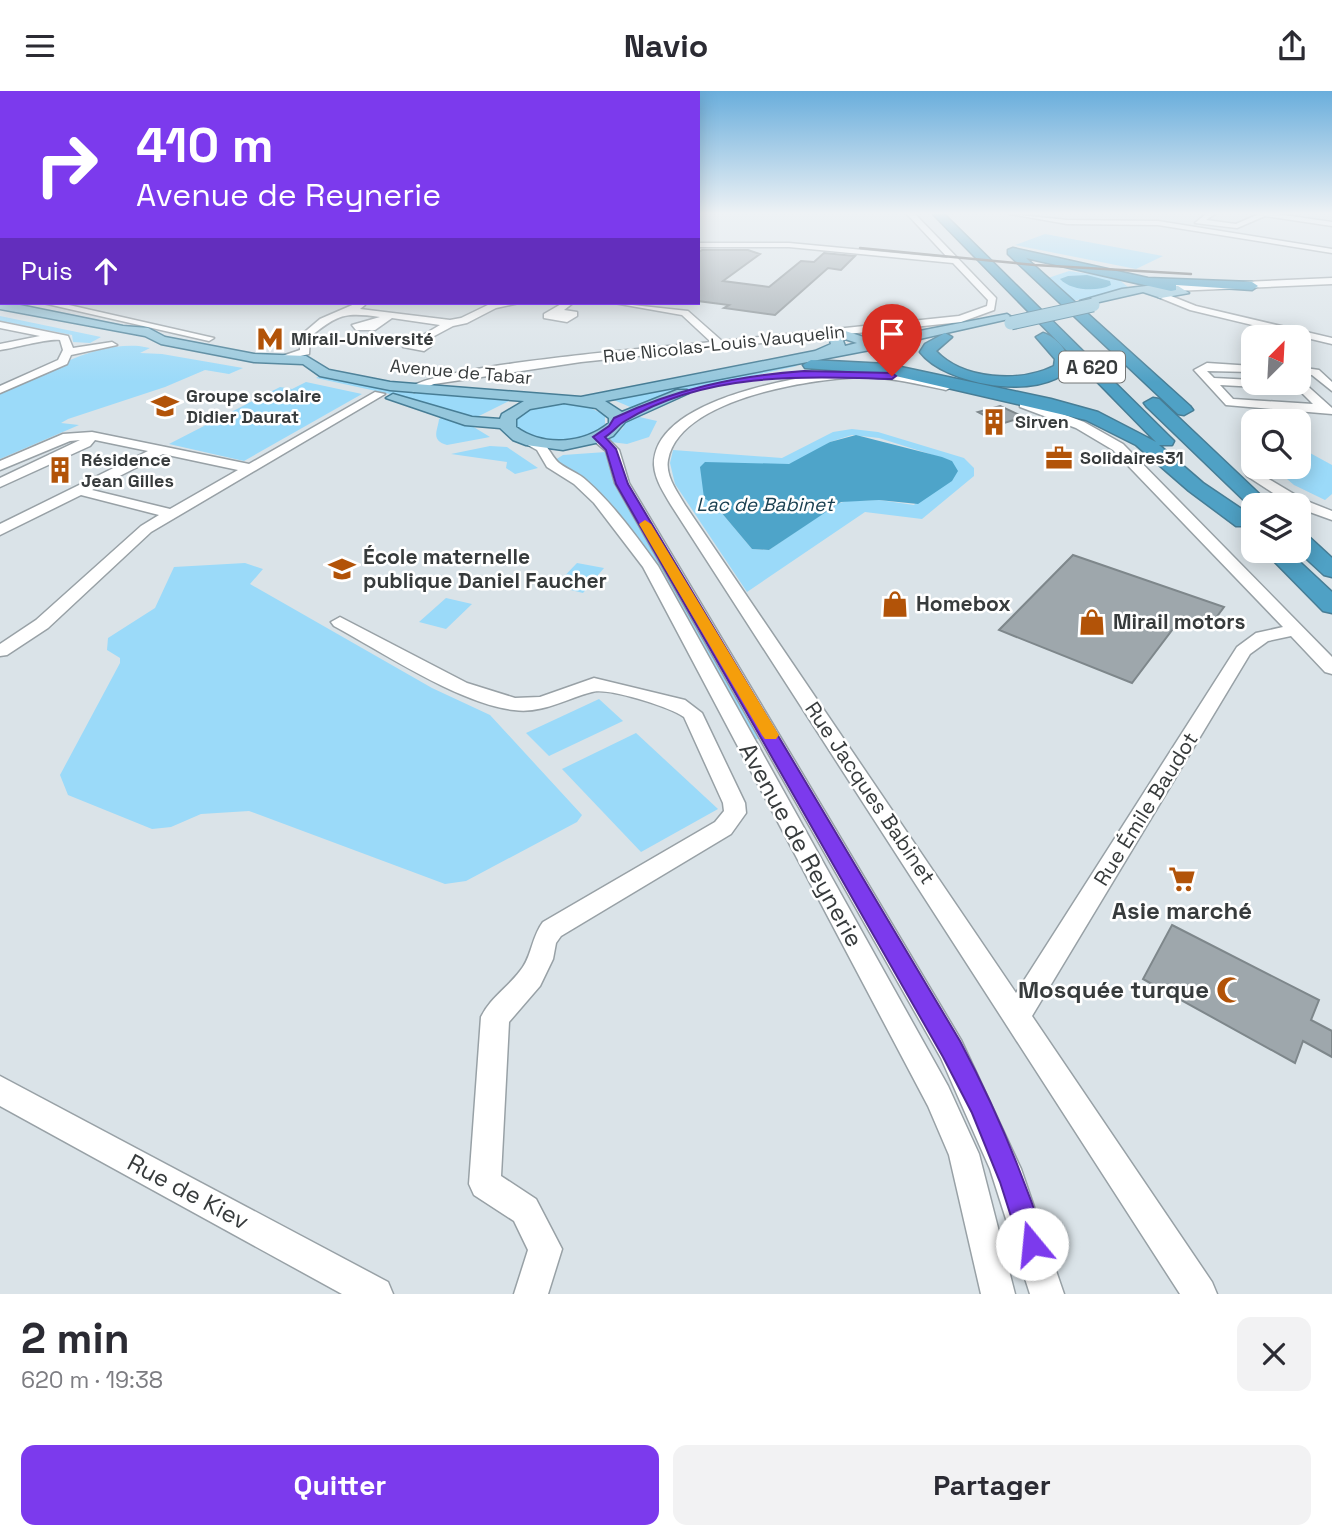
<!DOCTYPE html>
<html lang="fr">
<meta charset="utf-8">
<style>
:root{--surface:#fff;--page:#f2f2f3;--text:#2b2b33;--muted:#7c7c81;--accent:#7c3aed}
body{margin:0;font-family:"Space Grotesk",sans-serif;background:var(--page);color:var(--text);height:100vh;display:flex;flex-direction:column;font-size:26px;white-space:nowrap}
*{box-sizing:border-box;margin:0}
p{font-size:23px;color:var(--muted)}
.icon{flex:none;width:38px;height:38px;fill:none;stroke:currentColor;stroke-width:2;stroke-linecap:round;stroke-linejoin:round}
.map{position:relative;height:1203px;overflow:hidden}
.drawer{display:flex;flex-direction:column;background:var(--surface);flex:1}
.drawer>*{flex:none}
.top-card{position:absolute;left:0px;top:0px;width:700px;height:214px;box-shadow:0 4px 18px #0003;background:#7c3aed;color:#fff;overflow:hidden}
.needle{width:46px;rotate:24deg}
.tools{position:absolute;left:1241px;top:234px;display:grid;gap:14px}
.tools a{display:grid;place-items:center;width:70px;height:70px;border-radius:14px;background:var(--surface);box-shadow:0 4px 18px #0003;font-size:35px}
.pin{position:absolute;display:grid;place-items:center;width:60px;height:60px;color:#fff;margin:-72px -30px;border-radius:50% 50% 50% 0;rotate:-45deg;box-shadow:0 0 7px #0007}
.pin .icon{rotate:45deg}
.me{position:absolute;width:77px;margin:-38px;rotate:343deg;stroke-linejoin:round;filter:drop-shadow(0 0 5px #0008)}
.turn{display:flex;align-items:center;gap:24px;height:147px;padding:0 21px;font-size:32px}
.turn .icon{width:91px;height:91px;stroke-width:2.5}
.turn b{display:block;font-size:49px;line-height:60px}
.then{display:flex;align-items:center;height:66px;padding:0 21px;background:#0003;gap:14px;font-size:26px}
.round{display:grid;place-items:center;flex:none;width:74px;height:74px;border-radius:14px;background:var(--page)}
.headline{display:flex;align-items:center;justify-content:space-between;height:119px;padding:0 21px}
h1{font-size:42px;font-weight:600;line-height:52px}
.action{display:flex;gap:14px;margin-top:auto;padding:14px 21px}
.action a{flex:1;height:80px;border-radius:14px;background:var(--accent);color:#fff;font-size:28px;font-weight:600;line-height:80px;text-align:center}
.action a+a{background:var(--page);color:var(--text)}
header{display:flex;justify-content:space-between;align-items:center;height:91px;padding:0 21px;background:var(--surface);font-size:32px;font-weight:600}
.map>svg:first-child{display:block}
</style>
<header><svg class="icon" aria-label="menu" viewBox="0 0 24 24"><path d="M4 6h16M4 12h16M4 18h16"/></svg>Navio<svg class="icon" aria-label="share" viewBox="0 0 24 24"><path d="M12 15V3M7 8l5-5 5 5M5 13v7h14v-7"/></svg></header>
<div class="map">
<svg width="1332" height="1203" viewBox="0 0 1332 1203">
<rect width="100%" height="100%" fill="#dae3e8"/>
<!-- green -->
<g fill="#9bdaf9" fill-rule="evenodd">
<path d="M1045 143 1163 165 1136 178 1015 154Z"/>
<path d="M1069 180 1117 187 1128 196 1118 201 1072 210 1048 187Z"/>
<path d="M0 225 101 246 90 252 73 251 72 244 0 230Z"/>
<path d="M139 255 150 257 140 262 162 263 243 277 229 283 205 279 165 296 68 328 61 332 79 334 0 368V303C46 282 88 252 139 255Z"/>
<path d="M794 273 797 275 674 302 635 318 609 307Z"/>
<path d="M323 283 407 300 513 308 473 328 390 303 316 287Z"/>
<path d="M306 291 362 303 244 370 169 353 280 296 292 298Z"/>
<path d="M564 312 584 314 605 324V333C585 354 538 355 517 337L516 328 531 318Z"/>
<path d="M635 325 657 330 649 346 627 353 611 351 609 349 623 337 626 328Z"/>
<path d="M443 326 472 335 490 346 447 354C430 349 438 339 439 328Z"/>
<path d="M852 338 878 341 964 367 974 377V385L922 428 865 421 747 501 675 393 670 372 673 359 782 367 833 341ZM852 344 879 347 952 370 914 414 879 409 847 410 836 413 769 459 752 458 715 414 704 406V403L806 367 830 351Z"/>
<path d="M490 355 507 356 538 377 515 383 506 377 507 371 451 363Z"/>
<path d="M1299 356 1332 374V403L1325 409 1294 394 1273 376H1298Z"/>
<path d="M606 361 762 647 748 650C695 552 644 439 555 369L563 364Z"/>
<path d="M245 472 263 478 250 493 432 597 490 624 582 724 577 731 466 790 445 793 249 720 201 723 171 736 152 738 68 704 60 684 120 572V567L107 559 108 547 155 517 174 476Z"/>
<path d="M577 472 604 477 583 502 555 495Z"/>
<path d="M446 507 472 513 446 538 419 531Z"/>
<path d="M599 608 623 630 549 665 526 642Z"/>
<path d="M636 642 718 718 641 761 562 678Z"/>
</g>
<!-- water -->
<g fill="#4ea4c9">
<path d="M1087 184 1110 190 1111 194C1097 201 1071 200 1060 188L1068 185Z"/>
<path d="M856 344 942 366 952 370 958 380 952 390 918 413 879 409 841 411 769 459 752 458 715 414 704 407 700 376 705 371 789 373 830 351Z"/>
</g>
<!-- building -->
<g fill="#9ea7ac" stroke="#7e878b" stroke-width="2">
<path d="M702 159H748L760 163 723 190 769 196 801 170 814 171 824 162 855 165 841 179 828 177 775 224 724 217 729 214 698 210V161Z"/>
<path d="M1000 315 1024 326 1001 333 978 321Z"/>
<path d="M1073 464 1224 516 1209 536 1182 526 1132 592 999 539Z"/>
<path d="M1172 834 1319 909 1311 929 1332 940V966L1303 950 1295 972 1143 888Z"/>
</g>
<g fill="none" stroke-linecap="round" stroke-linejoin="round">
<defs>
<g id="minor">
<path d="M907 123H915L996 207 994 219 961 231 581 271 434 293 414 301 408 298C435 274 662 256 711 251L682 224 614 212 688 220 722 250 959 225 987 215 988 209 953 172 789 156H698V152H789L948 167Z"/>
<path d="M1010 123 1067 129 1158 130 1332 158V162L1158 134 1067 133Z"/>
<path d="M1206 123H1215L1206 129 1236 133 1259 123H1277L1332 131V135L1265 125 1237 137 1195 132Z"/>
<rect x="0" y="146" width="2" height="4"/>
<path d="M0 172 2 173V178H0Z"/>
<path d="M1332 187V193L1174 200 1170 197 1174 194Z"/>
<path d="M0 198 2 199V205L0 204Z"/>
<path d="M1161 201 1196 215 1332 247V253L1190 219 1158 206Z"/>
<path d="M43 212H60L214 247 209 250Z"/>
<path d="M357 212 365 214 360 218 450 229 461 227 492 212H519L496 217 467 232 453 235 423 251 431 255 424 260 403 256 440 234 392 227 375 239H356L352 234 380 226C345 221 338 223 310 246L309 263 279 270V266L300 259V245L320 228Z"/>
<path d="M563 212H573L564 219 577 221V225L567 231 544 227V223Z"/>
<path d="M0 231 68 245 73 257 112 251 117 254 71 264 67 273 0 302V295L58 269 63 259 60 249C50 247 14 257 0 259V253L40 245 0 237Z"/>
<path d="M1207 272 1253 275V281L1207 280 1214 287 1253 289V292H1298V289L1302 290 1332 317V323L1226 314 1194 279ZM1220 294 1298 298 1313 313 1233 308Z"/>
<path d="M1298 276 1319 279 1332 291V300L1312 284 1298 282Z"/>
<path d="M862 280 904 284 952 296 946 299C918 293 889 286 861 286 809 288 679 308 668 369 665 385 678 402 685 414L1016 902 1237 556 1256 542 1283 536 1113 359 1076 337 1020 316V310H1028L1084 331 1123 353 1332 566V583L1325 581 1291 545 1268 550 1250 563 1032 925 1212 1191 1217 1203H1180L671 414C664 402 655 389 654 374 653 305 812 282 862 280Z"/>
<path d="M375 301 385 303 151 441 48 537 7 564 0 565V553L36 529 141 435 159 424 81 404 0 444V433L148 360 95 349 90 355 0 396V387L80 349 70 350 0 379V370L63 343 92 341 249 373ZM163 363 238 379 170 418 92 399Z"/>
<path d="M593 343H603L619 359 629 392 961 949 1021 1078 1064 1203H1030L990 1078 941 967 615 392 606 360 593 349Z"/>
<path d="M526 347C546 344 548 362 559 372 568 379 579 382 587 390 614 414 637 446 658 475L948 995 979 1063 1015 1203H981L949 1064 928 1015 643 476 594 412 574 393 547 376 537 359 526 353Z"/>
<path d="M1252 378 1304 409 1332 420V429L1293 415 1247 385 1245 382Z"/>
<path d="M340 526 467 592 515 607 540 606 594 587 685 609 702 622 745 712 746 722 731 743 561 845 556 852 553 868 540 895 509 931 501 1085 536 1108 562 1158 548 1203H514L528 1159 514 1130 474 1104 469 1093 481 926C490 907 508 896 520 880 532 866 531 847 543 831L715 731 724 720 723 712 684 626C670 616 607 596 592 601 565 608 542 623 514 619 460 613 382 561 334 535L331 531Z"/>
<path d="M0 985 388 1191 393 1203H342L0 1015Z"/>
</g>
<g id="major">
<path d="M1162 193 1178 195 1189 202 1161 207 1143 201 1086 214 1080 210 1122 198Z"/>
<path d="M0 210 123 235 148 237 165 246 254 263 306 265 329 279 390 291 581 306 815 260 831 253 829 246 839 238 873 249 1007 223 1013 227 875 258 605 310 622 321 677 299H687L689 302 625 331 613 345 600 351 563 359 526 354 513 349 500 337 465 334 386 307 393 303 472 326 500 328 502 323 524 310 390 299 320 285 303 273 254 271 161 253 145 245 0 218ZM842 247 857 252 845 255ZM564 312 596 317 609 327V332C584 353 543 356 516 336V328L530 318Z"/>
</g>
<g id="highway">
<path d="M933 123H944L1174 350 1172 354H1159L1203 392 1252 425V435H1236L1189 400 1136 354 1086 329 887 283 805 277 803 274 811 269 887 273 1051 308 1098 321 1156 351Z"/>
<path d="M1013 157 1148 187 1252 191 1258 195 1252 199 1176 194V199L1171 200 1026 167 1190 315 1193 319 1184 324 1178 323 1008 163V159Z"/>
<path d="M945 242 952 246 936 260C963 289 1020 292 1054 275L1055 268 1036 246 1043 242C1057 246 1071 263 1070 277 1040 311 945 294 920 261L925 253Z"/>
<path d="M1153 307 1159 308 1272 415H1253V418L1147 316 1144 312Z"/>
<path d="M1298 441 1306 443 1332 467V486L1324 484 1298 460Z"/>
<path d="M1264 460H1288L1332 501V522L1323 520Z"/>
</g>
</defs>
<!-- minor casing -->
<use href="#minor" stroke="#98a1a6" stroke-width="3"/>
<!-- major casing -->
<use href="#major" stroke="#477d95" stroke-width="3"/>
<!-- highway casing -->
<use href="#highway" stroke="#477d95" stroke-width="3"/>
<!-- minor -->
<use href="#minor" fill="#fff" fill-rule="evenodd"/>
<!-- major -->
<use href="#major" fill="#95c7dc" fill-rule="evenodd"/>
<!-- highway -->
<use href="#highway" fill="#4fa1c5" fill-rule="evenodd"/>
<!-- rail -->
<path stroke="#626769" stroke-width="2.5" d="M860 157 1035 174 1191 183"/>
<defs>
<path id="major-bridge" d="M1011 232 1093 214"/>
</defs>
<!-- major-bridge casing -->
<use href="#major-bridge" stroke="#477d95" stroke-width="15" stroke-linecap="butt"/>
<!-- major-bridge -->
<use href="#major-bridge" stroke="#95c7dc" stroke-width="13"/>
</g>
<!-- sky -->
<linearGradient id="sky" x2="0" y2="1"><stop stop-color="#6aaedc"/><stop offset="0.42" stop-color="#eef2f5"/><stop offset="1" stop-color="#eef2f5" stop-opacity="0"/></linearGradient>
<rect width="1332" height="291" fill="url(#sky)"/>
<!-- route -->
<path fill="#7c3aed" stroke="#51269a" stroke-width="2" d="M804 280 892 282 896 285 892 288C803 285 704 281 625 330 618 334 613 341 605 346L616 358 628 393 960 950C995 1016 1023 1082 1046 1153L1042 1163 1032 1167 1023 1163 1000 1091 972 1022 943 966 616 393 606 359 593 346 609 335 614 327C675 298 736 285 804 280Z"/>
<!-- slow -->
<path fill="#f59e0b" d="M645 429 651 433 779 644 776 648H765L762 644 639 433Z"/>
<!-- icons -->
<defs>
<symbol id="metro-bare" viewBox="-9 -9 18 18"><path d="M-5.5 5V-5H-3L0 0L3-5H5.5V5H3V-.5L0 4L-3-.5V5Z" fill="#b25308" stroke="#fff" stroke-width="2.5" paint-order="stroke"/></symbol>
<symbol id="school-bare" viewBox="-9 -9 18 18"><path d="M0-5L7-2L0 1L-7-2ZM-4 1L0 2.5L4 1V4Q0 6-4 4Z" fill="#b25308" stroke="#fff" stroke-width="2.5" paint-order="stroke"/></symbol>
<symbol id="building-bare" viewBox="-9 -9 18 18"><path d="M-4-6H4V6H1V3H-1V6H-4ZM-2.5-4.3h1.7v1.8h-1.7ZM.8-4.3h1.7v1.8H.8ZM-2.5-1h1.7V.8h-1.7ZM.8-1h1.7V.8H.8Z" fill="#b25308" stroke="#fff" stroke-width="2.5" paint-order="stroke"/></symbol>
<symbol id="office-bare" viewBox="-9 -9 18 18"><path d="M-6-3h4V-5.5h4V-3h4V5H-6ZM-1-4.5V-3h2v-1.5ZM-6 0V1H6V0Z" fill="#b25308" stroke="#fff" stroke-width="2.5" paint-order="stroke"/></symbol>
<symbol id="shop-bare" viewBox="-9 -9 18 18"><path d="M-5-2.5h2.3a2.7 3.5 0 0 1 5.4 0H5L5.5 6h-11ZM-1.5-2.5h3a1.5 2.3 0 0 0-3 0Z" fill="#b25308" stroke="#fff" stroke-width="2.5" paint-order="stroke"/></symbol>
<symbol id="supermarket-bare" viewBox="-9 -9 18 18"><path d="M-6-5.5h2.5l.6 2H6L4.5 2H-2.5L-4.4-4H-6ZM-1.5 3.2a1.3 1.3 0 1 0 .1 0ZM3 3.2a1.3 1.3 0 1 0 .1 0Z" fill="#b25308" stroke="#fff" stroke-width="2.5" paint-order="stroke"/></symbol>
<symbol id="mosque-bare" viewBox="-9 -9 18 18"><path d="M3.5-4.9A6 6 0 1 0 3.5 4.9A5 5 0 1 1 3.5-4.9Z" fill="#b25308" stroke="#fff" stroke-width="2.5" paint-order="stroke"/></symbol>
</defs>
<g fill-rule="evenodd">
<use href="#metro-bare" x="251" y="229" width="38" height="38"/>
<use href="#school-bare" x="146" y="296" width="38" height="38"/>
<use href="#building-bare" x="975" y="312" width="38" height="38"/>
<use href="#office-bare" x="1040" y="348" width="38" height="38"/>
<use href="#building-bare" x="41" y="360" width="38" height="38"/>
<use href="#school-bare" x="323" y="459" width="38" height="38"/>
<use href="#shop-bare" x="876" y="494" width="38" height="38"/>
<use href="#shop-bare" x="1073" y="512" width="38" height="38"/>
<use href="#supermarket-bare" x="1163" y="769" width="38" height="38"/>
<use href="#mosque-bare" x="1211" y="880" width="38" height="38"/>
</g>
<g text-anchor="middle" stroke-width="5" stroke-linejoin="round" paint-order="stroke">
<!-- far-poi labels -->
<g font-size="18" font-weight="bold" fill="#373b3c" stroke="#fff" text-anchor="start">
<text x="291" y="254">Mirail-Université</text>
<text x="186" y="311">Groupe scolaire<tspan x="186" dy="21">Didier Daurat</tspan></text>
<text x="1015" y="337">Sirven</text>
<text x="1080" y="373">Solidaires31</text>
<text x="81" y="375">Résidence<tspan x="81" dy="21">Jean Gilles</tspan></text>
</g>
<!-- far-street labels -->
<g font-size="18" fill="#373b3c" stroke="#fff">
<text transform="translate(724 253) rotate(-6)" y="6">Rue Nicolas-Louis Vauquelin</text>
<text transform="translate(461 281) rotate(5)" y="6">Avenue de Tabar</text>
</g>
<!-- shield labels -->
<rect fill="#fff" stroke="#737676" stroke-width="2" x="1059" y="260.5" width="66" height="31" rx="5"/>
<g font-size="19" font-weight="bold" fill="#373b3c">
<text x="1092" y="283">A 620</text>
</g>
<!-- far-water labels -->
<g font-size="19" font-style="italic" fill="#1a4051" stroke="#fff">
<text x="765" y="420">Lac de Babinet</text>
</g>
<!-- poi labels -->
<g font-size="21" font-weight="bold" fill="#373b3c" stroke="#fff" text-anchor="start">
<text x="363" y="473">École maternelle<tspan x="363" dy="24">publique Daniel Faucher</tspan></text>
<text x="916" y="520">Homebox</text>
<text x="1113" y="538">Mirail motors</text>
</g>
<!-- street labels -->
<g font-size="21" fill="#373b3c" stroke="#fff">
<text transform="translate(870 702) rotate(56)" y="7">Rue Jacques Babinet</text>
<text transform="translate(1146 718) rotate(-58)" y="7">Rue Émile Baudot</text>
</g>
<!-- near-street labels -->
<g font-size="24" fill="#373b3c" stroke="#fff">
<text transform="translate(801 754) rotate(61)" y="8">Avenue de Reynerie</text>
<text transform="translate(188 1101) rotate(28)" y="8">Rue de Kiev</text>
</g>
<!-- near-poi labels -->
<g font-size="24" font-weight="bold" fill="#373b3c" stroke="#fff">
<text x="1182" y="828">Asie marché</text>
<text x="1209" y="907" text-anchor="end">Mosquée turque</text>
</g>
</g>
</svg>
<div class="tools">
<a><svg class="needle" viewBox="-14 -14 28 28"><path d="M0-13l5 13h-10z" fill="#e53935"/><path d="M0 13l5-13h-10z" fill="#7c7c81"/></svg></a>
<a><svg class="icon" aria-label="search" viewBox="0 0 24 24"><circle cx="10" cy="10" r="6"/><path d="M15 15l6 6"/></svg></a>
<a><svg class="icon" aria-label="layers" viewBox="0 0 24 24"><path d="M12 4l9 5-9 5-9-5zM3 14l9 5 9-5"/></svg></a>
</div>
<div class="pin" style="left:892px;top:285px;background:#d93025"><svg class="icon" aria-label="arrive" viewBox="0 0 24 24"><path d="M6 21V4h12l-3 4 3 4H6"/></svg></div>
<svg class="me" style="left:1032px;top:1153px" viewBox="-20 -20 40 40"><circle r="19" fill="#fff"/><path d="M0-13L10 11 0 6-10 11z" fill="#7c3aed"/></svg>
<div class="top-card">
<div class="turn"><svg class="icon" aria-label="right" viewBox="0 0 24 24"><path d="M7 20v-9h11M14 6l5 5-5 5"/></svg><div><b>410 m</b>Avenue de Reynerie</div></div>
<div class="then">Puis<svg class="icon" aria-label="ahead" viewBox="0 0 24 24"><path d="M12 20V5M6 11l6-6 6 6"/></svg></div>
</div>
</div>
<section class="drawer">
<div class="headline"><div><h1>2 min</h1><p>620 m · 19:38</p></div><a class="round"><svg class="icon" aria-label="close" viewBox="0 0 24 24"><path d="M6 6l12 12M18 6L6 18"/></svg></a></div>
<div class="action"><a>Quitter</a><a>Partager</a></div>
</section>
